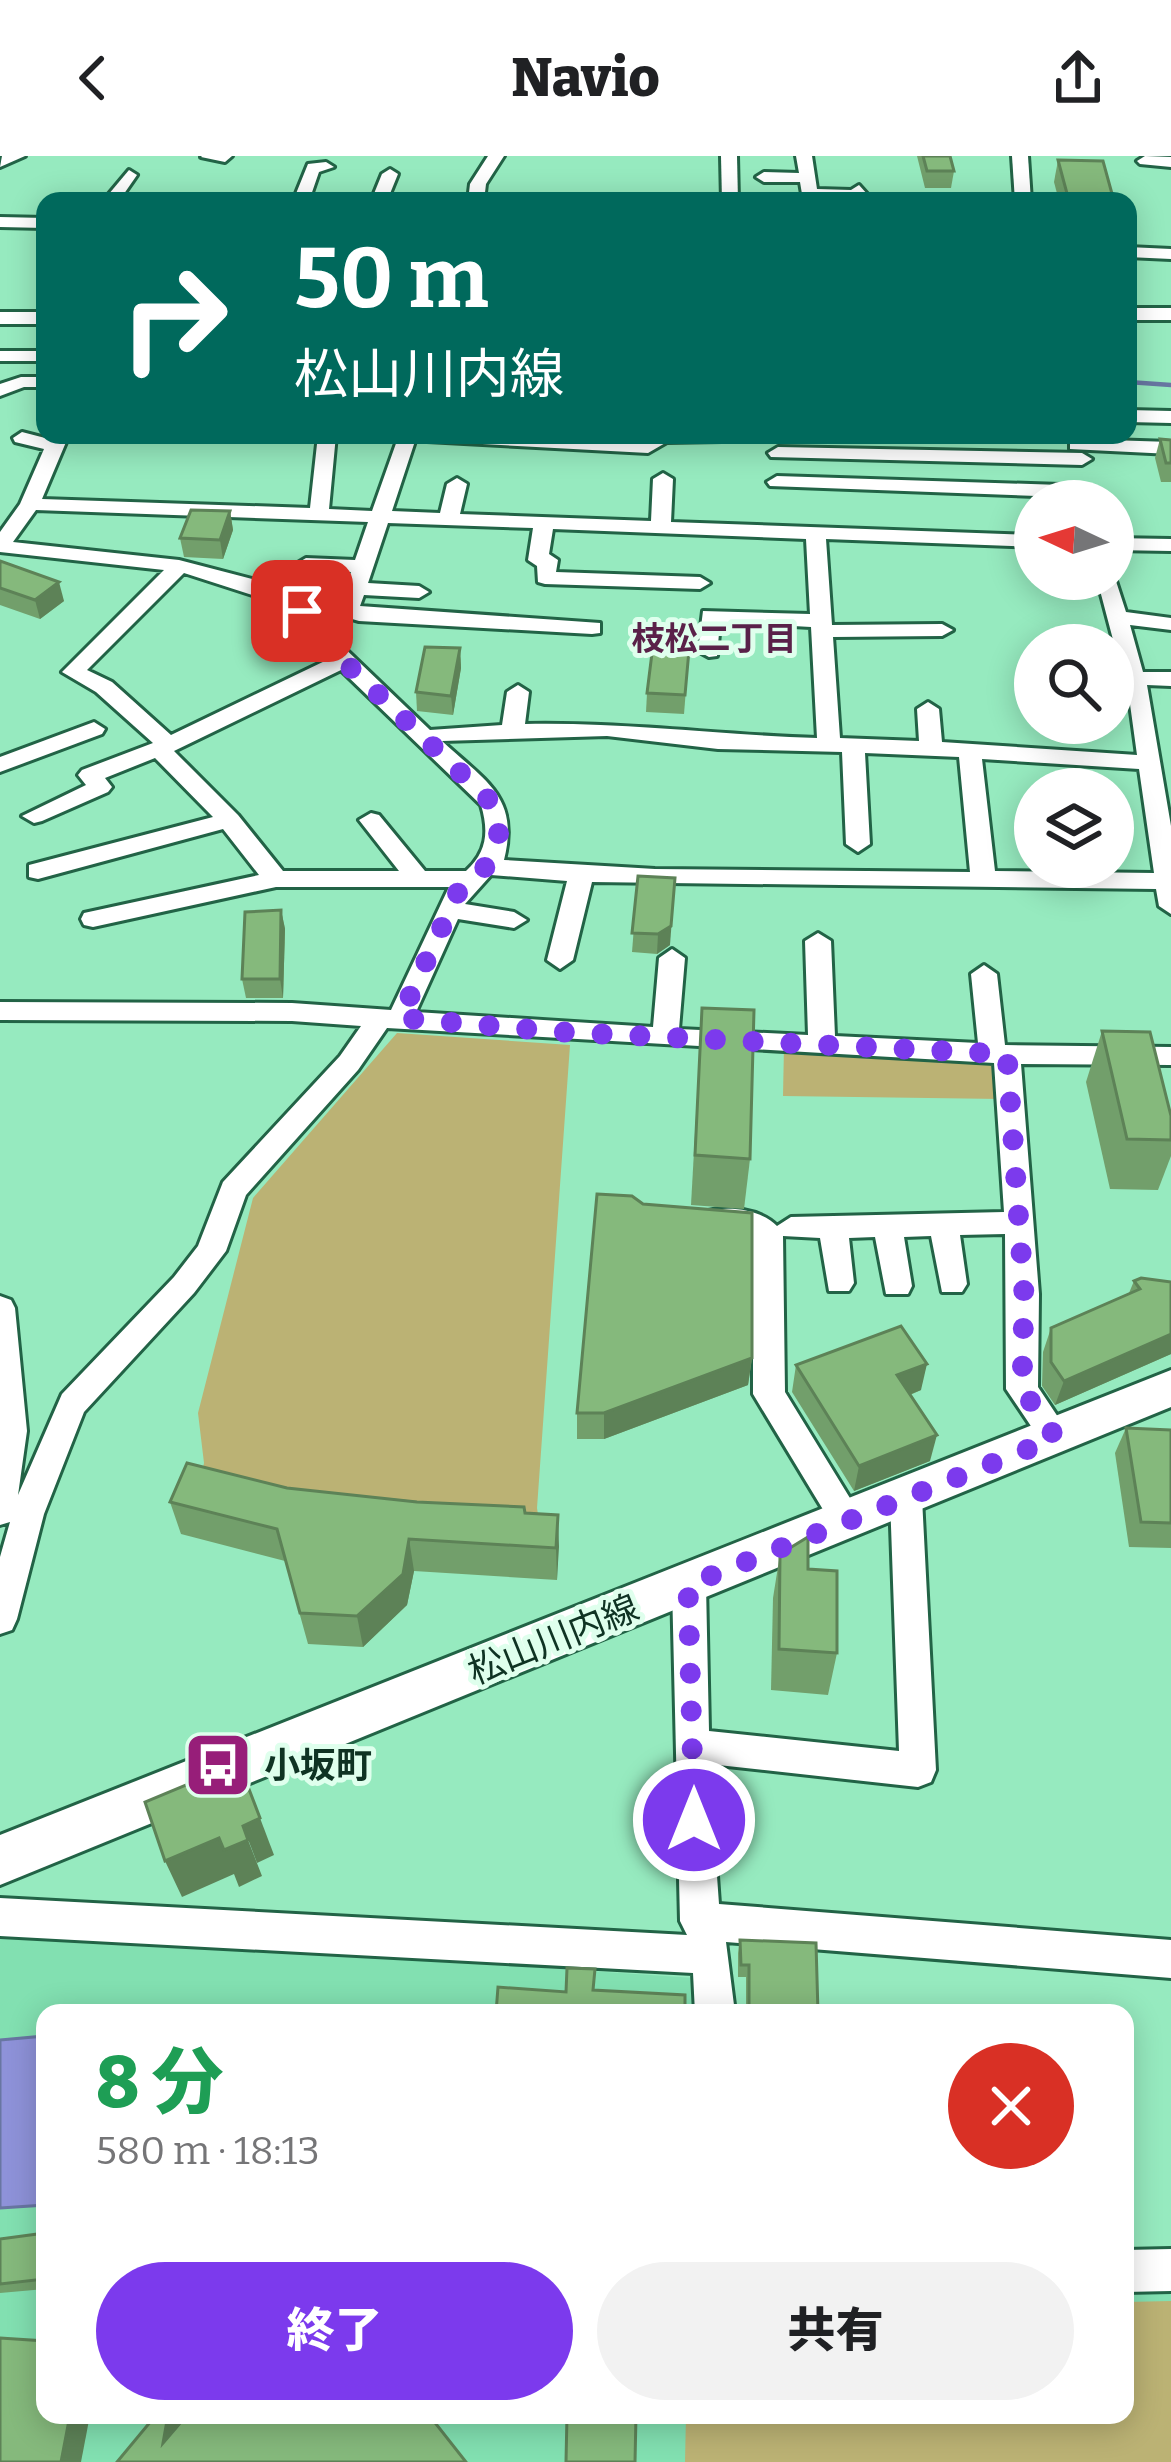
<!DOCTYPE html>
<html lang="ja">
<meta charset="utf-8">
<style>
:root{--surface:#fff;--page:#f2f2f2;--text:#202124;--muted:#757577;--accent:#7c3aed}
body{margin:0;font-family:Bitter,"Noto Sans JP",serif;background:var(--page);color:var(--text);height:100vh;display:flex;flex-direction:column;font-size:45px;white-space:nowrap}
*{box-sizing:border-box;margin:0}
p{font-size:39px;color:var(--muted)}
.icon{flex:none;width:66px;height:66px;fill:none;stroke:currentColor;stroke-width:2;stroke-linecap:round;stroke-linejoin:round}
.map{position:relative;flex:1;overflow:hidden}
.drawer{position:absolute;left:36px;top:1848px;width:1098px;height:420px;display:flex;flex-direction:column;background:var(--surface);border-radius:24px;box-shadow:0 6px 30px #0003}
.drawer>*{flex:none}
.top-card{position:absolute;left:36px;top:36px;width:1101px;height:252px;border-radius:24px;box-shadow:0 6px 30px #0003;background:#00695c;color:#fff;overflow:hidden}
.needle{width:78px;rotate:274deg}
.fabs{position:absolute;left:1014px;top:324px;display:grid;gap:24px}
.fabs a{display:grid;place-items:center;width:120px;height:120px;border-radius:50%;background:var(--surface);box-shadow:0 6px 30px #0003;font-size:60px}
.pin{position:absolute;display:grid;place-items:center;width:102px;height:102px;color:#fff;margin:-51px;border-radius:24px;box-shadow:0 6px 18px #0006}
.me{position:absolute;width:132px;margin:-66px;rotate:0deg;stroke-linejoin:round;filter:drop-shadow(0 0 9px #0008)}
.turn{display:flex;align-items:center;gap:42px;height:252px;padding:0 60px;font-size:54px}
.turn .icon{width:156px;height:156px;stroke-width:2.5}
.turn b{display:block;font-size:84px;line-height:102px}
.round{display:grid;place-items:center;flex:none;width:126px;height:126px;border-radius:63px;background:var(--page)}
.headline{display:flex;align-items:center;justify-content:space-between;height:204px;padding:0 60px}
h1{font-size:72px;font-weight:800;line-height:90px;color:#1e9e55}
.cta{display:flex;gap:24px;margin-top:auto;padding:24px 60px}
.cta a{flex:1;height:138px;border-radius:72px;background:var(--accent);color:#fff;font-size:48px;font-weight:800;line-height:138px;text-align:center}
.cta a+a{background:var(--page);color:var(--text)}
header{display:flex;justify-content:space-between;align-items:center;height:156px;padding:0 60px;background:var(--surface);font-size:54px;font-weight:800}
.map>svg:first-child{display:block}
</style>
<header><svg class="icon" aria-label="back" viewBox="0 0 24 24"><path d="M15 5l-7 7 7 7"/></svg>Navio<svg class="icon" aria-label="share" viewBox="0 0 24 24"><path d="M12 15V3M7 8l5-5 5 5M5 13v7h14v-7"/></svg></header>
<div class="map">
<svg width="1171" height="2306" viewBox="0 0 1171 2306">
<rect width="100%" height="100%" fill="#96eabf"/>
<!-- built -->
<path fill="#82e0b1" d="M0 1776 695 1822V1857H45V2259H1125V2130H1171V2306H0Z"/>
<!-- green -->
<g fill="#bbb274">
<path d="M397 877 570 889 537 1352 543 1390 197 1340 204 1307 198 1257 253 1042Z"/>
<path d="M784 890 998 905 1001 943 783 940Z"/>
<path d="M1171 2145V2306H685L686 2259H1125V2146Z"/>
</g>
<!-- water -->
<path fill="#8e92d9" stroke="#6876a2" stroke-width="3" d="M45 1880V2049L0 2052V1884Z"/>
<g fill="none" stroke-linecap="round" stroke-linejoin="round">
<!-- stream -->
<path stroke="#6876a2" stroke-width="4.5" d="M1128 226 1171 229"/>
<defs>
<g id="minor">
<path d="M2 0H25L0 11Z"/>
<path d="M232 0 225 6 201 1 202 0Z"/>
<path d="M488 0H504L486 28 484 45H468L470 28Z"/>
<path d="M721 0H737L738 45H722Z"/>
<path d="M796 0H812L817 33 851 34 859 29 868 39C853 48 817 47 802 38L800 26H764L756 21 764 16 799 17Z"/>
<path d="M1012 0H1028L1031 45H1015Z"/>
<path d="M1145 0 1171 1V11L1140 8 1137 5Z"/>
<path d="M326 6 334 11 319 16 309 45H293L308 8Z"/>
<path d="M390 13 398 18 387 45H371L382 18Z"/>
<path d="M129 14 137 19 119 45H103Z"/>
<path d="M0 61 45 62V72L0 71Z"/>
<path d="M1128 91 1171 93V103L1128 101Z"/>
<rect x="0" y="195" width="45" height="10"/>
<path d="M21 221H45V231H24L0 240V228Z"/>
<path d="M1128 254 1171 255V267L1128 266Z"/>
<path d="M22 276 49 283 51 279H69L42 343 310 352 318 279H336L329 353 372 355 399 279H417L392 355 440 357 447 328 457 322 467 328 460 358 651 365 653 323 663 317 673 323 671 366 1035 379V391L826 383 832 469 942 468 953 474 942 480 833 481 840 582 919 585 917 553 928 546 939 553 942 586 1137 599 1130 548 1097 423H1113L1114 419 1126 456 1171 462V474L1130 469 1143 516H1171V530L1147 529 1171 670V758L1159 750 1156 733 592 726 573 804 560 813 547 804 567 725 491 719 465 748 514 756 527 764 514 772 458 763 416 856 653 871 659 802 672 793 685 802 679 873 808 879 805 785 818 777 831 785 835 880 978 887 971 818 984 809 997 818 1005 889 1171 891V909L1021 908 1039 1138 1038 1231 1072 1282 1067 1291 1056 1295 1045 1291 1006 1233 1005 1078 960 1079 967 1128 962 1136H942L931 1080 904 1081 912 1130 908 1138H886L875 1081 849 1082 854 1127 849 1135H829L820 1082 783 1080 785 1236 864 1365 860 1375 848 1379 836 1375 753 1238V1083L748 1077 704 1072 700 1064 704 1056C728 1049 760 1053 777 1070L791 1061 1004 1056 994 907 387 872 358 914 246 1039 226 1095 194 1137 84 1256 44 1358 17 1463 12 1474 0 1478V1401L10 1366 0 1369V1140L11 1144 15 1152 27 1275 18 1339 62 1238 174 1121 198 1090 223 1026 340 900 361 870 292 865 0 864V846L292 847 391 854 449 731H276L93 771 84 769 81 763 84 757 259 719 223 673 38 723 29 721V709L213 661 155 602 105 622 112 631 108 636 42 665 34 667 22 660 86 629 78 619 82 614 153 587 96 536 62 516 164 414 0 396V376L20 348 44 293 15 286 13 282ZM36 354 368 366 355 404 306 402 296 408 306 414 351 416 341 445 325 447V455L359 465 592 478 600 477V467L360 450 364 439 419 442 429 436 419 430 368 427 388 367 533 372 528 404 537 410 538 426 545 428 700 433 710 427 700 421 556 416 558 404 549 398 553 373 806 383 810 458 703 455 698 495 709 501 717 500 720 466 811 471 817 582C719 579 623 566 525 568L529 536 518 529 507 536 502 569 430 574 288 438 256 424 179 404 13 386ZM184 417 274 446 298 465 329 503 171 579 112 526 87 514ZM341 514 481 649C489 676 487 696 466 715H425L379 659 371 657 359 664 399 715H283L238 659 174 595ZM607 580 718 593 842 596 846 688 858 696 870 688 865 597 959 601 970 716 655 713 504 704C520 641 485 625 442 585ZM982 603 1139 613 1154 717 995 715Z"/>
<path d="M418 279 644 285 653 279H731L722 285 667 286 648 297 427 285Z"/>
<path d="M1077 283 1171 286V298L1070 293V285Z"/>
<path d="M778 291 1082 297 1092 303 1082 309 771 301 768 297Z"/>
<path d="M777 320 1091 330 1101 336 1091 342 770 330 767 326Z"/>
<path d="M1113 382 1171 383V395L1113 394Z"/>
<path d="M94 566 105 573 102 578 0 616V601Z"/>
<path d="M906 1328 917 1332 922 1342 936 1614 931 1626 918 1631 709 1608 719 1748 1171 1784V1822L726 1786 735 1857H695L693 1817 0 1780V1742L687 1779 680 1765 672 1429 677 1419 689 1414 701 1419 706 1429 709 1575 899 1595 890 1342 895 1332Z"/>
<path d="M1171 2093V2135L1125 2136V2094Z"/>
</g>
<g id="tertiary">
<rect x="1128" y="152" width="43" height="12"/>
<rect x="0" y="156" width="45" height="12"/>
</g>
<path id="secondary" d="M1171 1214V1251L0 1729V1679Z"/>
</defs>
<!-- minor casing -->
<use href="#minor" stroke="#226346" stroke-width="6"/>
<!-- tertiary casing -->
<use href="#tertiary" stroke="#226346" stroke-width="6"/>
<!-- secondary casing -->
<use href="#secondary" stroke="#226346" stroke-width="6"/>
<!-- minor -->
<use href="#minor" fill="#fff" fill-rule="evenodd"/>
<!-- tertiary -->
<use href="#tertiary" fill="#fff" fill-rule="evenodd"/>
<!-- secondary -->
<use href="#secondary" fill="#fff" fill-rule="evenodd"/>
</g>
<!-- wall -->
<g fill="#729f6b">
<path d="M917 0H950L954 15 951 32H925Z"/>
<path d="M1058 4 1114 45H1059L1054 26Z"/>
<path d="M1160 283 1171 284V326H1161L1155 302Z"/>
<path d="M230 355 233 374 223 403 184 401 180 382Z"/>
<path d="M0 405 64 445 40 463 0 449Z"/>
<path d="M690 483 684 558 646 556 647 537Z"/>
<path d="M460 492 461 512 453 559 417 555 416 536Z"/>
<path d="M638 720 670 789 657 798 632 796Z"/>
<path d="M281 754 285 773 283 842H246L242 823Z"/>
<path d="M702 852 750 1003 744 1053 691 1049Z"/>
<path d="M1102 875 1171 960V1000L1158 1034 1110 1033 1086 926Z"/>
<path d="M1134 1125 1171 1126V1198L1055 1249 1042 1230 1043 1196 1051 1172 1129 1137Z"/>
<path d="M752 1202 748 1229 604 1283H577V1257Z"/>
<path d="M796 1209 921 1234 910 1239 930 1305 854 1335 792 1236Z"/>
<path d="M1126 1272 1171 1274V1392L1129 1391 1115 1297Z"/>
<path d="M287 1332 558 1359 557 1424 414 1415 407 1449 363 1491 308 1488 285 1405 181 1378 170 1346Z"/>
<path d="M780 1398 808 1413 837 1497 828 1539 771 1534 773 1442Z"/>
<path d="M740 1784 818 1857H746V1821H738V1797Z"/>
<path d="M45 2077V2133L0 2137V2083Z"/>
<path d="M102 2259H183V2265L429 2259 149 2268 110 2265Z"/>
</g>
<!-- shaded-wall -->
<g fill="#5d8257">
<path d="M230 355 233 374 223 403 220 384Z"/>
<path d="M59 426 64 445 40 463 35 444Z"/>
<path d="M460 492 461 512 453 559 451 540Z"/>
<path d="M675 722 670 789 657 798 658 778Z"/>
<path d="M281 754 285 773 283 842 280 823Z"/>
<path d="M1171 1178V1198L1055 1249 1064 1225Z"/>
<path d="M752 1202 748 1229 604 1283V1257Z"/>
<path d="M927 1208 921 1234 891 1246 897 1219Z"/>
<path d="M937 1279 930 1305 854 1335 859 1310Z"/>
<path d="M558 1359 559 1391 557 1424 556 1392Z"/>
<path d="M409 1383 414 1415 407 1449 363 1491 357 1460Z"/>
<path d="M260 1662 274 1699 257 1707 243 1670Z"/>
<path d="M219 1682 248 1684 262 1720 239 1731 234 1718 182 1741 165 1705Z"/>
<path d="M70 2259H90L81 2306H61Z"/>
<path d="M168 2259H183L178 2297 163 2287Z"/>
</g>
<!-- building -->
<g fill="#85b97c" stroke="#5d8257" stroke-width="3">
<path d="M923 0H950L954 15H927Z"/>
<path d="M1058 4 1103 5 1114 45H1069Z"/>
<path d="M1160 283 1171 284V307H1166Z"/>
<path d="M191 354 230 355 220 384 180 382Z"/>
<path d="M0 405 59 426 35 444 0 432Z"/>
<path d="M654 481 690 483 685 539 647 537Z"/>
<path d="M425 491 460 492 451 540 416 536Z"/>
<path d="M638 720 675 722 671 770 658 778 632 777Z"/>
<path d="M281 754 280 823H242L245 756Z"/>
<path d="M702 852 754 854 750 1003 695 999Z"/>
<path d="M1102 875 1150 876 1171 960V984L1127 983Z"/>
<path d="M597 1038 632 1040 643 1048 752 1057V1202L604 1257H577Z"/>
<path d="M1141 1122 1171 1126V1178L1064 1225 1051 1206V1172L1140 1133 1134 1125Z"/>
<path d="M901 1170 927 1208 897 1219 937 1279 859 1310 796 1209Z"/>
<path d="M1126 1272 1171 1274V1367L1141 1366Z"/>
<path d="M187 1307 287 1332 417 1346 524 1351 525 1357 558 1359 556 1392 409 1383 403 1418 357 1460 300 1457 277 1373 170 1346Z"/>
<path d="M808 1381V1413L837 1415V1497L779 1493 780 1398Z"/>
<path d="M239 1607 260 1662 243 1670 248 1684 224 1694 219 1682 165 1705 145 1646Z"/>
<path d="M740 1784 816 1787 818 1857H749V1809H741Z"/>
<path d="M567 1812 595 1813 593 1834 685 1839V1857H496L498 1831 566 1836Z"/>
<path d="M45 2077V2123L0 2128V2083Z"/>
<path d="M0 2182 45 2185V2259H70L61 2306H0Z"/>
<path d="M156 2259H168L163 2287 187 2259H429L466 2306H117Z"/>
<path d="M567 2259H636L635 2306H566Z"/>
</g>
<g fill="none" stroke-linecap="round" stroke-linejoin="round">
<!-- route -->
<path stroke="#7c3aed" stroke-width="21" stroke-dasharray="0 37.8" d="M302 455 335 497 492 647 500 672 491 706 459 734 400 862 562 876 1007 898 1024 1138 1022 1233 1056 1282 688 1429 694 1664"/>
</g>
<!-- icons -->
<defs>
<symbol id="bus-square" viewBox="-11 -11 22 22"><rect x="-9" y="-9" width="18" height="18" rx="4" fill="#971e79" stroke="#dfffed"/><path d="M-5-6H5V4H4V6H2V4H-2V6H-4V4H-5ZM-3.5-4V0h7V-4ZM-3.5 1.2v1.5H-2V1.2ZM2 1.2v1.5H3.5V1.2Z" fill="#fff"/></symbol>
</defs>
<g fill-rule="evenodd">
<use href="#bus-square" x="180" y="1571" width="76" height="76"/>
</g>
<g text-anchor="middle" stroke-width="10" stroke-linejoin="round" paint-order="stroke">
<!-- far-neighbourhood labels -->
<g font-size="33" font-weight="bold" fill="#5a2149" stroke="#dfffed">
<text x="714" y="494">枝松二丁目</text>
</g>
<!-- street labels -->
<g font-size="36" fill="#0f3323" stroke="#dfffed">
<text transform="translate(553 1483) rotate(-22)" y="13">松山川内線</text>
</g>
<!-- poi labels -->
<g font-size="36" font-weight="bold" fill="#0f3323" stroke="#dfffed" text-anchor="start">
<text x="264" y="1622">小坂町</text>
</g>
</g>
</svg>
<div class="fabs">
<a><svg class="needle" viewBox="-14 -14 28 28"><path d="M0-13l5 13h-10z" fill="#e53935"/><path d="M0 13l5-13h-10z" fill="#757577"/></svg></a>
<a><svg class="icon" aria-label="search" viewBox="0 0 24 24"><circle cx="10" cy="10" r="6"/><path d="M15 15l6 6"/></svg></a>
<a><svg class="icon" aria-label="layers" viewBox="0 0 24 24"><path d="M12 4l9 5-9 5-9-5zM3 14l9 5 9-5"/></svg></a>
</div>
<div class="pin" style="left:302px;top:455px;background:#d93025"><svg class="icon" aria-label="arrive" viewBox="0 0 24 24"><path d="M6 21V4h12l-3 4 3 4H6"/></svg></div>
<svg class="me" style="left:694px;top:1664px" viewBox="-20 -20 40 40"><circle r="17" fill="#7c3aed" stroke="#fff" stroke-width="3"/><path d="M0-11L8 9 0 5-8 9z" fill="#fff"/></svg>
<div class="top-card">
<div class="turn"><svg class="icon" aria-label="right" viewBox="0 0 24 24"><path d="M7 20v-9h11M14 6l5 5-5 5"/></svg><div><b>50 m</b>松山川内線</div></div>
</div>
<section class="drawer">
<div class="headline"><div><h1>8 分</h1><p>580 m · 18:13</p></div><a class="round" style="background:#d93025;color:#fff"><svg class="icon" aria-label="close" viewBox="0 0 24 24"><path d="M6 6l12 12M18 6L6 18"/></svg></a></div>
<div class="cta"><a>終了</a><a>共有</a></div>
</section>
</div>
